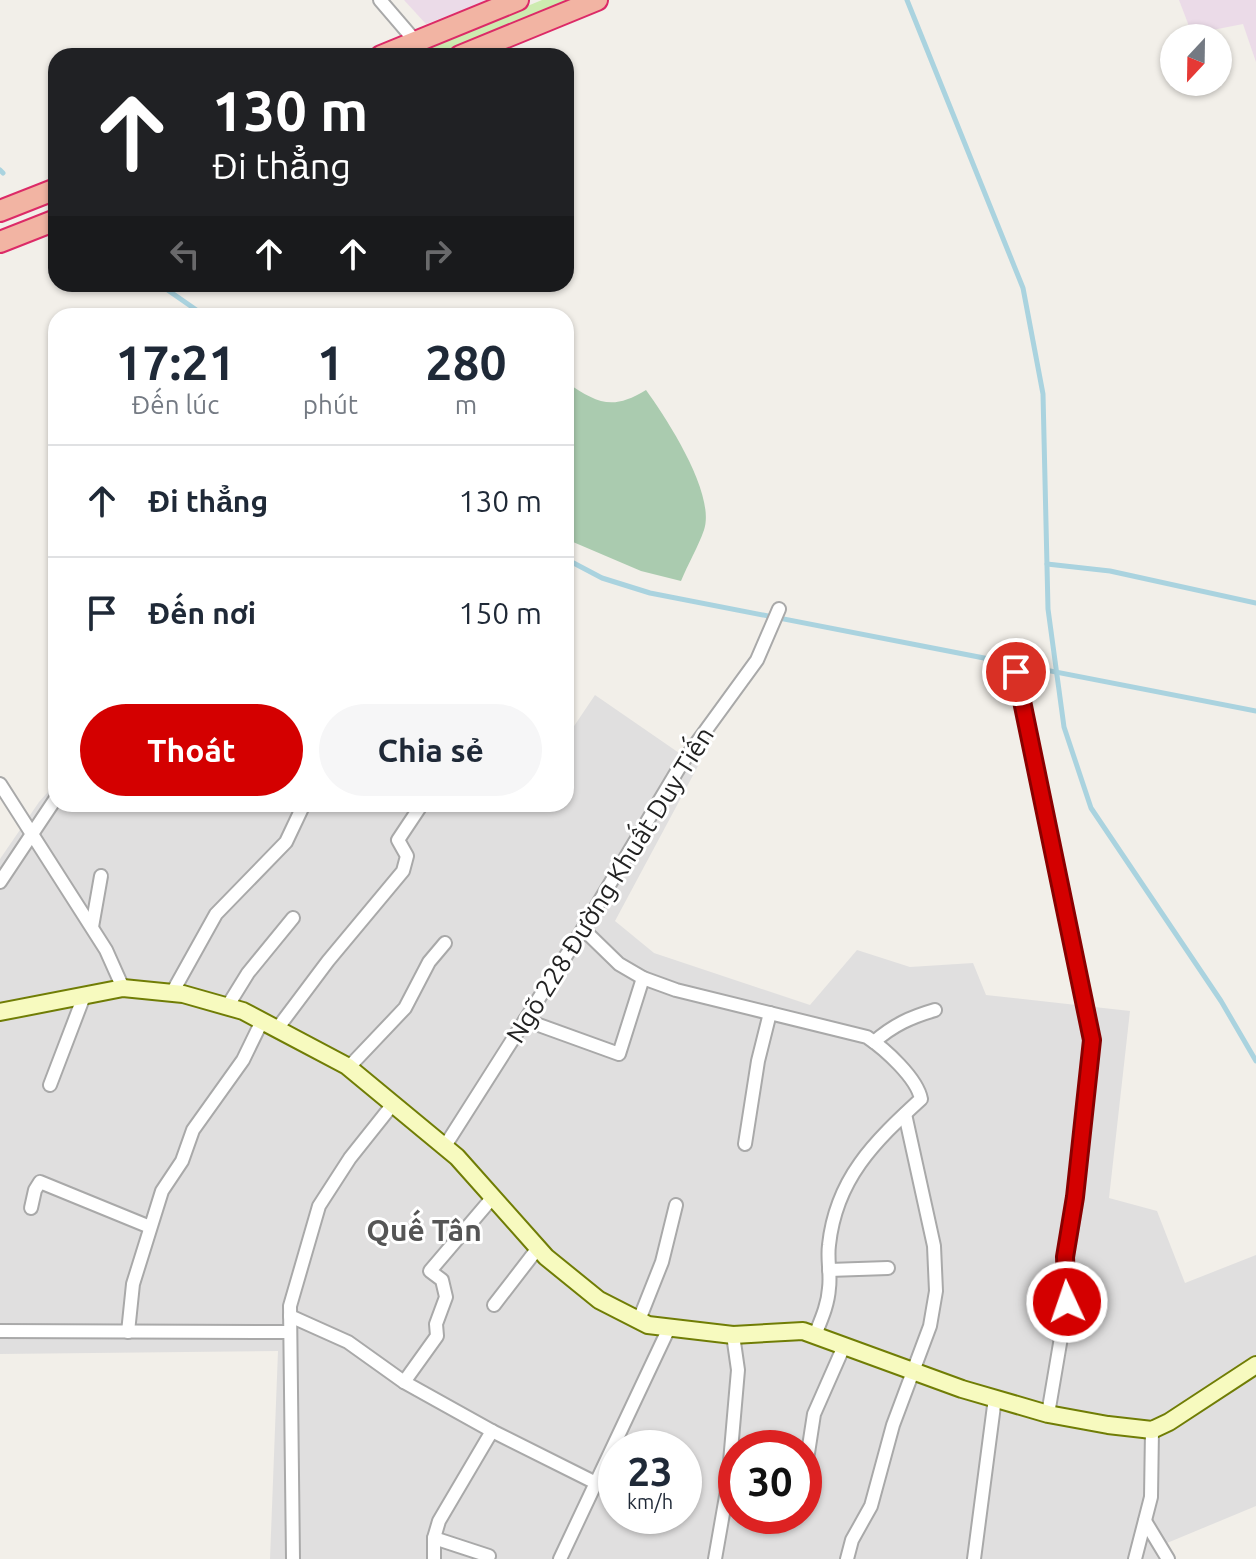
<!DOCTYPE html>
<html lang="vi">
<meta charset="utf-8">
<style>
:root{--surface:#fff;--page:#f6f6f7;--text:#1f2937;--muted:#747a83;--line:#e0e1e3;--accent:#d40000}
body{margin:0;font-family:Ubuntu,sans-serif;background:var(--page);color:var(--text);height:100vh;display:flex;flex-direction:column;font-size:30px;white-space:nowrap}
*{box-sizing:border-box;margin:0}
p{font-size:26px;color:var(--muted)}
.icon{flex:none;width:44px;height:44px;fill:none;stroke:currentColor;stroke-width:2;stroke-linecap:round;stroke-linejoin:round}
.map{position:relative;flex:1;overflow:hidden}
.side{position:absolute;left:48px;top:308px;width:526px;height:504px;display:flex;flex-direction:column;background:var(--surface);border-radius:24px;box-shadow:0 2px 6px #0004}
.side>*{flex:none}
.hud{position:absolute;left:48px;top:48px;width:526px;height:244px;border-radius:24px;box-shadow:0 2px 6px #0004;background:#202124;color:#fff;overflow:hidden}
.needle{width:52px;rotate:202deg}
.controls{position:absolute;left:1160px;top:24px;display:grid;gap:16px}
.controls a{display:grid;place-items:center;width:72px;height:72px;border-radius:50%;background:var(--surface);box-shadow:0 2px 6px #0004;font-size:40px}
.speed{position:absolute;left:598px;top:1430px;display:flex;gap:16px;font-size:40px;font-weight:700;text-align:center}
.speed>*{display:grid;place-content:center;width:104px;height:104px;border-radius:50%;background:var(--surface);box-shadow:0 2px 6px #0004;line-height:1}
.speed small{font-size:20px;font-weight:400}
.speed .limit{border:12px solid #d22;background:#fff;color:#111}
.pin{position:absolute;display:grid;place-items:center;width:68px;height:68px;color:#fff;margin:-34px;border:4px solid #fff;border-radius:50%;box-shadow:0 2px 8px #0007}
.me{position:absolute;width:88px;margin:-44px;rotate:357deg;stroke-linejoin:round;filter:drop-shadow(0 0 6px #0008)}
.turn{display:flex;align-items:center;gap:28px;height:168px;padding:0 32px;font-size:36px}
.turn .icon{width:104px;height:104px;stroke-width:2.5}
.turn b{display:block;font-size:56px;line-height:68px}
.lanes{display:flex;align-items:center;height:76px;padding:0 32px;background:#0003;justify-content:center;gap:40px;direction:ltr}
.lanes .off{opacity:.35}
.eta{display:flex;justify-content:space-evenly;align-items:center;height:136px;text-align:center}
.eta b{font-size:48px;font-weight:700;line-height:56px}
.button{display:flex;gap:16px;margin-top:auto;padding:16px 32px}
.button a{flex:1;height:92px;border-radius:48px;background:var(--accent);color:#fff;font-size:32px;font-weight:700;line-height:92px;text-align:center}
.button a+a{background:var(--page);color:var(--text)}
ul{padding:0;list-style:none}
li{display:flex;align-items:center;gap:24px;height:112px;padding:0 32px;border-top:2px solid var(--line)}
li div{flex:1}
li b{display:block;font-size:30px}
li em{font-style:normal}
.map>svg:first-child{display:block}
</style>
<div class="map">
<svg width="1256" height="1559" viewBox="0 0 1256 1559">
<rect width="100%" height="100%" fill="#f2efe9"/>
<!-- residential -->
<path fill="#e0dfdf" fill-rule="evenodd" d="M595 695 698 766 615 921 654 953 810 1005 857 950 910 967 973 963 986 995 1130 1011 1109 1198 1157 1211 1185 1283 1256 1255V1506L1167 1543 1161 1559H270L278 1351 0 1354V859L39 802 56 783V804H566V738ZM616 1448H684V1516H616ZM736 1448H804V1516H736Z"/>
<!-- industrial -->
<g fill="#ebdbe8">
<path d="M404 0H489L426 24Z"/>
<path d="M1179 0H1256V62L1243 24 1192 34Z"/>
</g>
<!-- grass -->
<path fill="#cdebb0" d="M542 0H575L438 56H414L416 52Z"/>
<!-- cemetery -->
<path fill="#aacbaf" d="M566 382C597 403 612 411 646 390 667 419 716 494 704 530 698 547 688 564 681 581L641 571 566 539Z"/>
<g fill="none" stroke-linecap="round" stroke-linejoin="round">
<!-- stream -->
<g stroke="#aad3df" stroke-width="5">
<path d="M907 0 1023 288 1043 394 1048 609 1064 727 1091 808 1221 1001 1256 1061"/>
<path d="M0 170 3 173"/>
<path d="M159 284 205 316"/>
<path d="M566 559 602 578 650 593 1256 711"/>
<path d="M1047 564 1110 571 1256 603"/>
</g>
<defs>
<g id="minor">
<path d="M380 0 416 42"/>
<path d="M1014 656 1092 1040 1075 1197 1065 1257 1067 1302 1048 1414"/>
<path d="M0 784 106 950 123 988"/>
<path d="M0 882 56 798"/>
<path d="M92 927 101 876"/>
<path d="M583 929 619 964 643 978 676 990 867 1037C885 1049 917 1078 921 1099 874 1142 836 1179 829 1245 827 1260 831 1274 829 1288 828 1305 821 1320 815 1335"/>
<path d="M172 993 216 914 286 842 304 804"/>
<path d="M227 1007 248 973 293 918"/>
<path d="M525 1020 619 1054 643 978"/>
<path d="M277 1029 328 961 403 871 407 856 398 840 422 804"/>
<path d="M874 1042C893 1025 911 1017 935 1010"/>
<path d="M349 1067 405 1008 429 962 445 943"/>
<path d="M50 1085 84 996"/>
<path d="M745 1144 758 1061 770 1013"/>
<path d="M445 1146 583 929 682 763 757 660 779 609"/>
<path d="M31 1208 35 1190 40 1182 150 1227"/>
<path d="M829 1270 888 1268"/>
<path d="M494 1305 538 1248"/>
<path d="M290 1316 348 1342 404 1382 492 1431 596 1483"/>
<path d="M639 1320 662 1262 676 1205"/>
<path d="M0 1331 290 1332"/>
<path d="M128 1332 133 1284 162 1191 182 1161 193 1130 243 1060 262 1021"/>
<path d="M404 1382 437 1336 436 1324 446 1297 442 1280 430 1271 493 1197"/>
<path d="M804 1479 814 1414 844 1346"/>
<path d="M1145 1521 1168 1559"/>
<path d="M434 1538 489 1556"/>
<path d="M293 1559 290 1306 319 1206 350 1158 393 1104"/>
<path d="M434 1559V1538L439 1521 492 1431"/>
<path d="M560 1559 669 1328"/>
<path d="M715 1559 728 1485 738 1370 733 1335"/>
<path d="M847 1559 852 1540 871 1506 893 1425 930 1326 936 1291 934 1246 905 1114"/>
<path d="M974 1559 995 1398"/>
<path d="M1135 1559 1151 1497 1152 1430"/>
</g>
<path id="secondary" d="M0 1012 123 988 183 994 243 1011 347 1066 457 1157 546 1257 599 1300 648 1325 733 1335 803 1331 962 1389 1048 1414 1108 1425 1152 1430 1169 1422 1256 1365"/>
<g id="trunk">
<path d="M381 56 518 0"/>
<path d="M460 56 597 0"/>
<path d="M0 211 56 189"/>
<path d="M0 242 56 220"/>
</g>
</defs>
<!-- minor casing -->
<use href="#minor" stroke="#a9a9a9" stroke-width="16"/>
<!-- secondary casing -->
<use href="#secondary" stroke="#707d05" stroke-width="20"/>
<!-- trunk casing -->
<use href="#trunk" stroke="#dc2a67" stroke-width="24"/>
<!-- minor -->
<use href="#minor" stroke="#fff" stroke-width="12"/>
<!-- secondary -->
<use href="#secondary" stroke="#f7fabf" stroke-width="16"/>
<!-- trunk -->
<use href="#trunk" stroke="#f2b4a3" stroke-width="20"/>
</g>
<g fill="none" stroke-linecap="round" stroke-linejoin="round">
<defs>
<path id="route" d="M1016 672 1092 1040 1075 1197 1065 1257 1067 1302"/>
</defs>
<!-- route casing -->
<use href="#route" stroke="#8a0000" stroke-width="20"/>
<!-- route -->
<use href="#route" stroke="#d40000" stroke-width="14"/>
</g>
<g text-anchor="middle" stroke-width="6" stroke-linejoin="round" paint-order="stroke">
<!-- street labels -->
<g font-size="26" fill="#222" stroke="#fff">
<text transform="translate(610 885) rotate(-58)" y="9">Ngõ 228 Đường Khuất Duy Tiến</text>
</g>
<!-- quarter labels -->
<g font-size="30" font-weight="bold" fill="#555" stroke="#fff">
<text x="424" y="1241">Quế Tân</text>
</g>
</g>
</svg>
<div class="controls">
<a><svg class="needle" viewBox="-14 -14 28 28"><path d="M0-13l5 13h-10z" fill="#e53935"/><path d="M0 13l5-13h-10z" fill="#747a83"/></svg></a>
</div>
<div class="speed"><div>23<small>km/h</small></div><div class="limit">30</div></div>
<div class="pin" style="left:1016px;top:672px;background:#d93025"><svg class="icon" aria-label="arrive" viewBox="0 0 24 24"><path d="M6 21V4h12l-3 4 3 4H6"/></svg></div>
<svg class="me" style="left:1067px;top:1302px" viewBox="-20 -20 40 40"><circle r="17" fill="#d40000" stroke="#fff" stroke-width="3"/><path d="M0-11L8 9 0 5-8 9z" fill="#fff"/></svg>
<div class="hud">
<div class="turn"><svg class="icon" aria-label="ahead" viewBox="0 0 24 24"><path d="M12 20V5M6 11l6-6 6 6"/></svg><div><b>130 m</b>Đi thẳng</div></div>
<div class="lanes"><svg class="icon off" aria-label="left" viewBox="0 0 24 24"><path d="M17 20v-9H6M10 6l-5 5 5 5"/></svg><svg class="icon" aria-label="ahead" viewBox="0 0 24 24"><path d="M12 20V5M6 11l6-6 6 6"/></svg><svg class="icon" aria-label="ahead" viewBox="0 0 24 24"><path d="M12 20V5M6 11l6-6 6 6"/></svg><svg class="icon off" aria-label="right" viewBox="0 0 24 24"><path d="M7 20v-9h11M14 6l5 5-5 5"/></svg></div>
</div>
<section class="side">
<div class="eta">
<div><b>17:21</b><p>Đến lúc</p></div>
<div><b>1</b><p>phút</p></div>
<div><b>280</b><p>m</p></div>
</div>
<ul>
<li><svg class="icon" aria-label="ahead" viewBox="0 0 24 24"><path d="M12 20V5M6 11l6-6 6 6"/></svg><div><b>Đi thẳng</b></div><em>130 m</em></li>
<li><svg class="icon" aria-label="arrive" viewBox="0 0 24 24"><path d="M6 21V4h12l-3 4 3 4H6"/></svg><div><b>Đến nơi</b></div><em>150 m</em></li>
</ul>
<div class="button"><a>Thoát</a><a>Chia sẻ</a></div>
</section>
</div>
